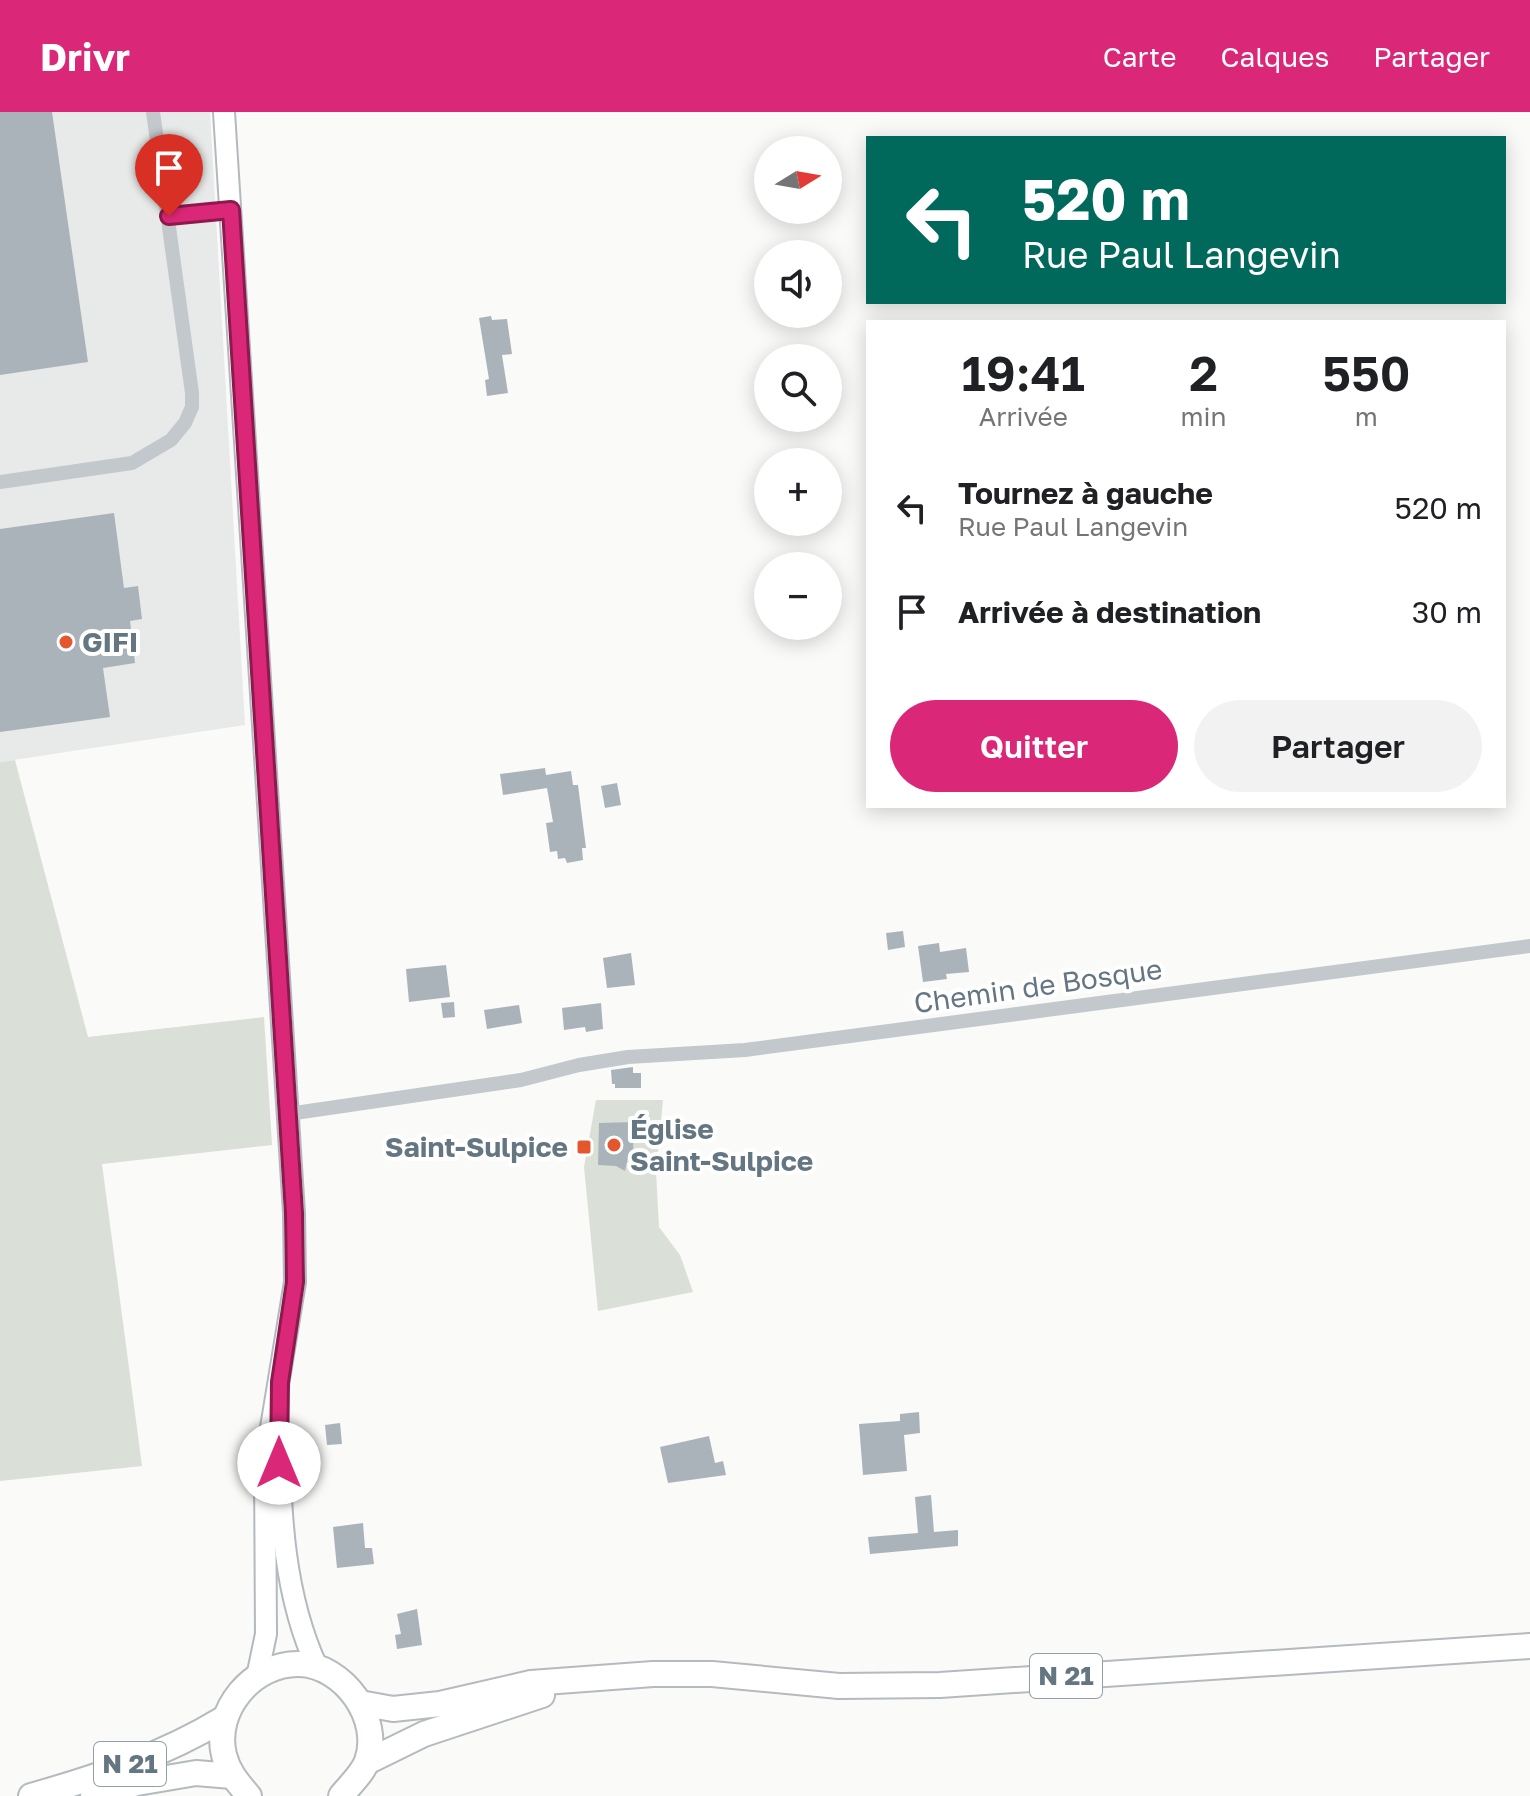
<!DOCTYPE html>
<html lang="fr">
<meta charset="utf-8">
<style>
:root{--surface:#fff;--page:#f2f2f2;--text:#202124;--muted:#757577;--accent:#db2777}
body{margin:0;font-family:"Golos Text",sans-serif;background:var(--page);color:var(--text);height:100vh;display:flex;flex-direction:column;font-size:30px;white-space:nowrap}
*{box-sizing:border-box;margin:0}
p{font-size:26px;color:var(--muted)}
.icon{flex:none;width:44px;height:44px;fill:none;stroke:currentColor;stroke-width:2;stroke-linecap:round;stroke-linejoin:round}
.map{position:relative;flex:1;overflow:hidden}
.details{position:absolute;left:866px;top:208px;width:640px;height:488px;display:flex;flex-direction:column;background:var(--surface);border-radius:0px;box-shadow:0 4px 20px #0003}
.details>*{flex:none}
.top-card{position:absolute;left:866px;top:24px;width:640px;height:168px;border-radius:0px;box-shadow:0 4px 20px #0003;background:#00695c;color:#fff;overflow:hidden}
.needle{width:52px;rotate:79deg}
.controls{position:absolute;left:754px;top:24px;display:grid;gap:16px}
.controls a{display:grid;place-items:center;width:88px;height:88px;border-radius:50%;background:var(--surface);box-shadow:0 4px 20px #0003;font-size:40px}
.pin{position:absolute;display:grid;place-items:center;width:68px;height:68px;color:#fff;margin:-82px -34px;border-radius:50% 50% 50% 0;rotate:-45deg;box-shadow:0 0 8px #0007}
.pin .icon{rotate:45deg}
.me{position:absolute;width:88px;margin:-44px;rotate:0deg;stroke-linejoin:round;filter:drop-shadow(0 0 6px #0008)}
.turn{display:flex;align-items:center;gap:28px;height:168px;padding:0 24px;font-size:36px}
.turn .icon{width:104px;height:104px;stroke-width:2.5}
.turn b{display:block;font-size:56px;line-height:68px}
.eta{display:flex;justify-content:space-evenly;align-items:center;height:136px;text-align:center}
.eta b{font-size:48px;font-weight:600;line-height:56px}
.action{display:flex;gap:16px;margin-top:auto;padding:16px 24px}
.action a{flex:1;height:92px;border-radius:48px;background:var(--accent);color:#fff;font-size:32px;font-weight:600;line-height:92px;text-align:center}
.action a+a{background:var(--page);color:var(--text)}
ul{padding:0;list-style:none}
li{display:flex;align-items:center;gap:24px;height:104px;padding:0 24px}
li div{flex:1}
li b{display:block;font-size:30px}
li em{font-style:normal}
header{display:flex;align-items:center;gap:48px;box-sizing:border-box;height:112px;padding:0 40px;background:var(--accent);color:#fff}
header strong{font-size:38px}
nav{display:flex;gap:44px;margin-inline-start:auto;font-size:28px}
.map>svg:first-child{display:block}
</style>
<header>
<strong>Drivr</strong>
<nav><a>Carte</a><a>Calques</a><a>Partager</a></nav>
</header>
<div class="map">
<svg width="1530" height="1684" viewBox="0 0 1530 1684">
<rect width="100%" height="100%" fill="#fafaf8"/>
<!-- built -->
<path fill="#e8e9e9" d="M0 0H210L245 613 0 650Z"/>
<!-- green -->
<g fill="#dadfd7">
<path d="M15 648 88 925 264 905 272 1033 102 1052 142 1354 0 1369V650Z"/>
<path d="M596 988H663L656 1059 659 1115 680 1143 693 1180 598 1199 584 1055Z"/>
</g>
<!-- building -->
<g fill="#aab3b9">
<path d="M0 0H52L88 250 0 263Z"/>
<path d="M491 204 492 208 507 207 512 242 502 243 508 281 487 284 485 268 489 267 479 206Z"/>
<path d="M114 401 124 476 138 474 142 507 130 509 135 551 103 556 110 605 0 620V417Z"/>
<path d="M545 656 546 663 571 659 573 673H578L586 736H582L583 748 567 751 565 746 558 747 557 739 550 740 546 711 553 710 547 676 503 683 500 662Z"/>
<path d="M617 671 621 693 605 696 601 674Z"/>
<path d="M903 819 905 835 888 838 886 821Z"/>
<path d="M939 831 940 840 966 836 969 860 946 862 947 867 923 870 918 834Z"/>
<path d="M631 841 635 873 607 876 603 846Z"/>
<path d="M446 853 450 885 409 890 406 857Z"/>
<path d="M454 890 455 905 443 906 441 891Z"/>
<path d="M601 891 603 917 586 920 585 915 564 918 562 896Z"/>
<path d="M519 893 522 911 487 917 484 898Z"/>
<path d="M633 955V961H641V976H615V972H612L611 958Z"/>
<path d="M634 1010 633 1041H629L625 1059 616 1054 598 1053 599 1011Z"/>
<path d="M919 1300 920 1321 904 1323 907 1359 863 1363 859 1312 900 1309V1302Z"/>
<path d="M340 1311 342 1332 327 1333 325 1313Z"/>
<path d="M709 1324 715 1351 723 1349 726 1363 668 1371 660 1335Z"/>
<path d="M931 1383 934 1420 958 1418V1434L870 1442 868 1425 918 1421 915 1385Z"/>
<path d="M363 1411 365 1436H372L374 1452 337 1456 333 1415Z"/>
<path d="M417 1497 422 1533 397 1537 395 1523 401 1522 397 1502Z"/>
</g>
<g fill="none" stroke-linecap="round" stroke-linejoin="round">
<defs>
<g id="secondary">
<path d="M224 0 294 1101 295 1170 265 1352 266 1522 257 1565"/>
<path d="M279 1324C280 1402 284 1484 317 1555"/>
</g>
<g id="primary">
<path d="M360 1591 393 1597 440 1592 531 1571 653 1562H712L839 1574 940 1573 1530 1534"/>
<path d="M367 1650 424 1622 542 1583"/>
<path d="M31 1684C98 1665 164 1643 223 1607"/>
<path d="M93 1684 137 1671 196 1661 232 1664"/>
<path d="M249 1684C238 1671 228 1660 224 1643 213 1598 253 1551 299 1552 344 1553 382 1607 367 1649 363 1661 349 1674 341 1684"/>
</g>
</defs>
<!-- secondary casing -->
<use href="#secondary" stroke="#b3babf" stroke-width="24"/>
<!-- primary casing -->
<use href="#primary" stroke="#b5babe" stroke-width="28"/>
<!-- street -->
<g stroke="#c3c8cc" stroke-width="14">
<path d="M169 104 231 98"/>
<path d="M0 370 132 351 171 328 185 311 192 295V281L153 0"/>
<path d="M288 1002 521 968 579 953 628 945 745 938 1530 834"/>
</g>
<!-- secondary -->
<use href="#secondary" stroke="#fff" stroke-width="20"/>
<!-- primary -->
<use href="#primary" stroke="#fff" stroke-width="24"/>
</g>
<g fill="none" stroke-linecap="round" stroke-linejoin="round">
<defs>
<path id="route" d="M169 104 231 98 294 1101 295 1170 280 1270 279 1351"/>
</defs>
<!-- route casing -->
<use href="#route" stroke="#8e194d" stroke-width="20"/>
<!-- route -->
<use href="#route" stroke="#db2777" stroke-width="14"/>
</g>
<!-- markers -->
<g fill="#e4572e" stroke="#fff" stroke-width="3">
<circle cx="66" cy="530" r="8"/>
<circle cx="614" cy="1033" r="8"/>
<rect x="576" y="1027" width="16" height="16" rx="4"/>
</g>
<g text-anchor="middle" stroke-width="8" stroke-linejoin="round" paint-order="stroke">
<!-- shield labels -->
<g fill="#fff" stroke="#939fa8" stroke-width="2">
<rect x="1030" y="1542" width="72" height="44" rx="6"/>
<rect x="94" y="1630" width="72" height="44" rx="6"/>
</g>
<g font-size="26" font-weight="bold" fill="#657683">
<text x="1066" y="1573">N 21</text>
<text x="130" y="1661">N 21</text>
</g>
<!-- poi labels -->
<g font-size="28" font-weight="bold" fill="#657683" stroke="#fff" text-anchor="start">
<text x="82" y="540">GIFI</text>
<text x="630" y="1027">Église<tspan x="630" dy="32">Saint-Sulpice</tspan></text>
<text x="568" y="1045" text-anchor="end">Saint-Sulpice</text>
</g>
<!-- street labels -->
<g font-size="28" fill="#657683" stroke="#fff">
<text transform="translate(1038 874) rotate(-8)" y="10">Chemin de Bosque</text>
</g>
</g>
</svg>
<div class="controls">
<a><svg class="needle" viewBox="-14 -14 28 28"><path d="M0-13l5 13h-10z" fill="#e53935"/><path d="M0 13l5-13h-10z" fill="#757577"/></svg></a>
<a><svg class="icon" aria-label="sound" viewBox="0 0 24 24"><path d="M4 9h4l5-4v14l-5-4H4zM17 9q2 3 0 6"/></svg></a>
<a><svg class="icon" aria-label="search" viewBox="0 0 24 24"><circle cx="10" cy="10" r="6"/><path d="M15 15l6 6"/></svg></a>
<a>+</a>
<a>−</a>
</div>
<div class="pin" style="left:169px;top:104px;background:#d93025"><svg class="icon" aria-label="arrive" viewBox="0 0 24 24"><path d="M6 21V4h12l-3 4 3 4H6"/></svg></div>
<svg class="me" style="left:279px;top:1351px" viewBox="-20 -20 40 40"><circle r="19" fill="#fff"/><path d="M0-13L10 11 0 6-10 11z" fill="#db2777"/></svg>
<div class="top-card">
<div class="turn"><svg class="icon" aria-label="left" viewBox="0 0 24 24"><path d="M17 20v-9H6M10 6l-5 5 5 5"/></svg><div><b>520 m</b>Rue Paul Langevin</div></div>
</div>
<section class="details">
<div class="eta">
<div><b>19:41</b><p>Arrivée</p></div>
<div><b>2</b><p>min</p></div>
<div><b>550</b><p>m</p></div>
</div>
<ul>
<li><svg class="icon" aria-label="left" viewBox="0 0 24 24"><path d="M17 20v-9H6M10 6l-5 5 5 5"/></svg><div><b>Tournez à gauche</b><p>Rue Paul Langevin</p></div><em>520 m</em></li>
<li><svg class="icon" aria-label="arrive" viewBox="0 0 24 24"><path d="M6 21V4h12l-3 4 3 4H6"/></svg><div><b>Arrivée à destination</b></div><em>30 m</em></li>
</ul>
<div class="action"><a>Quitter</a><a>Partager</a></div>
</section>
</div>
